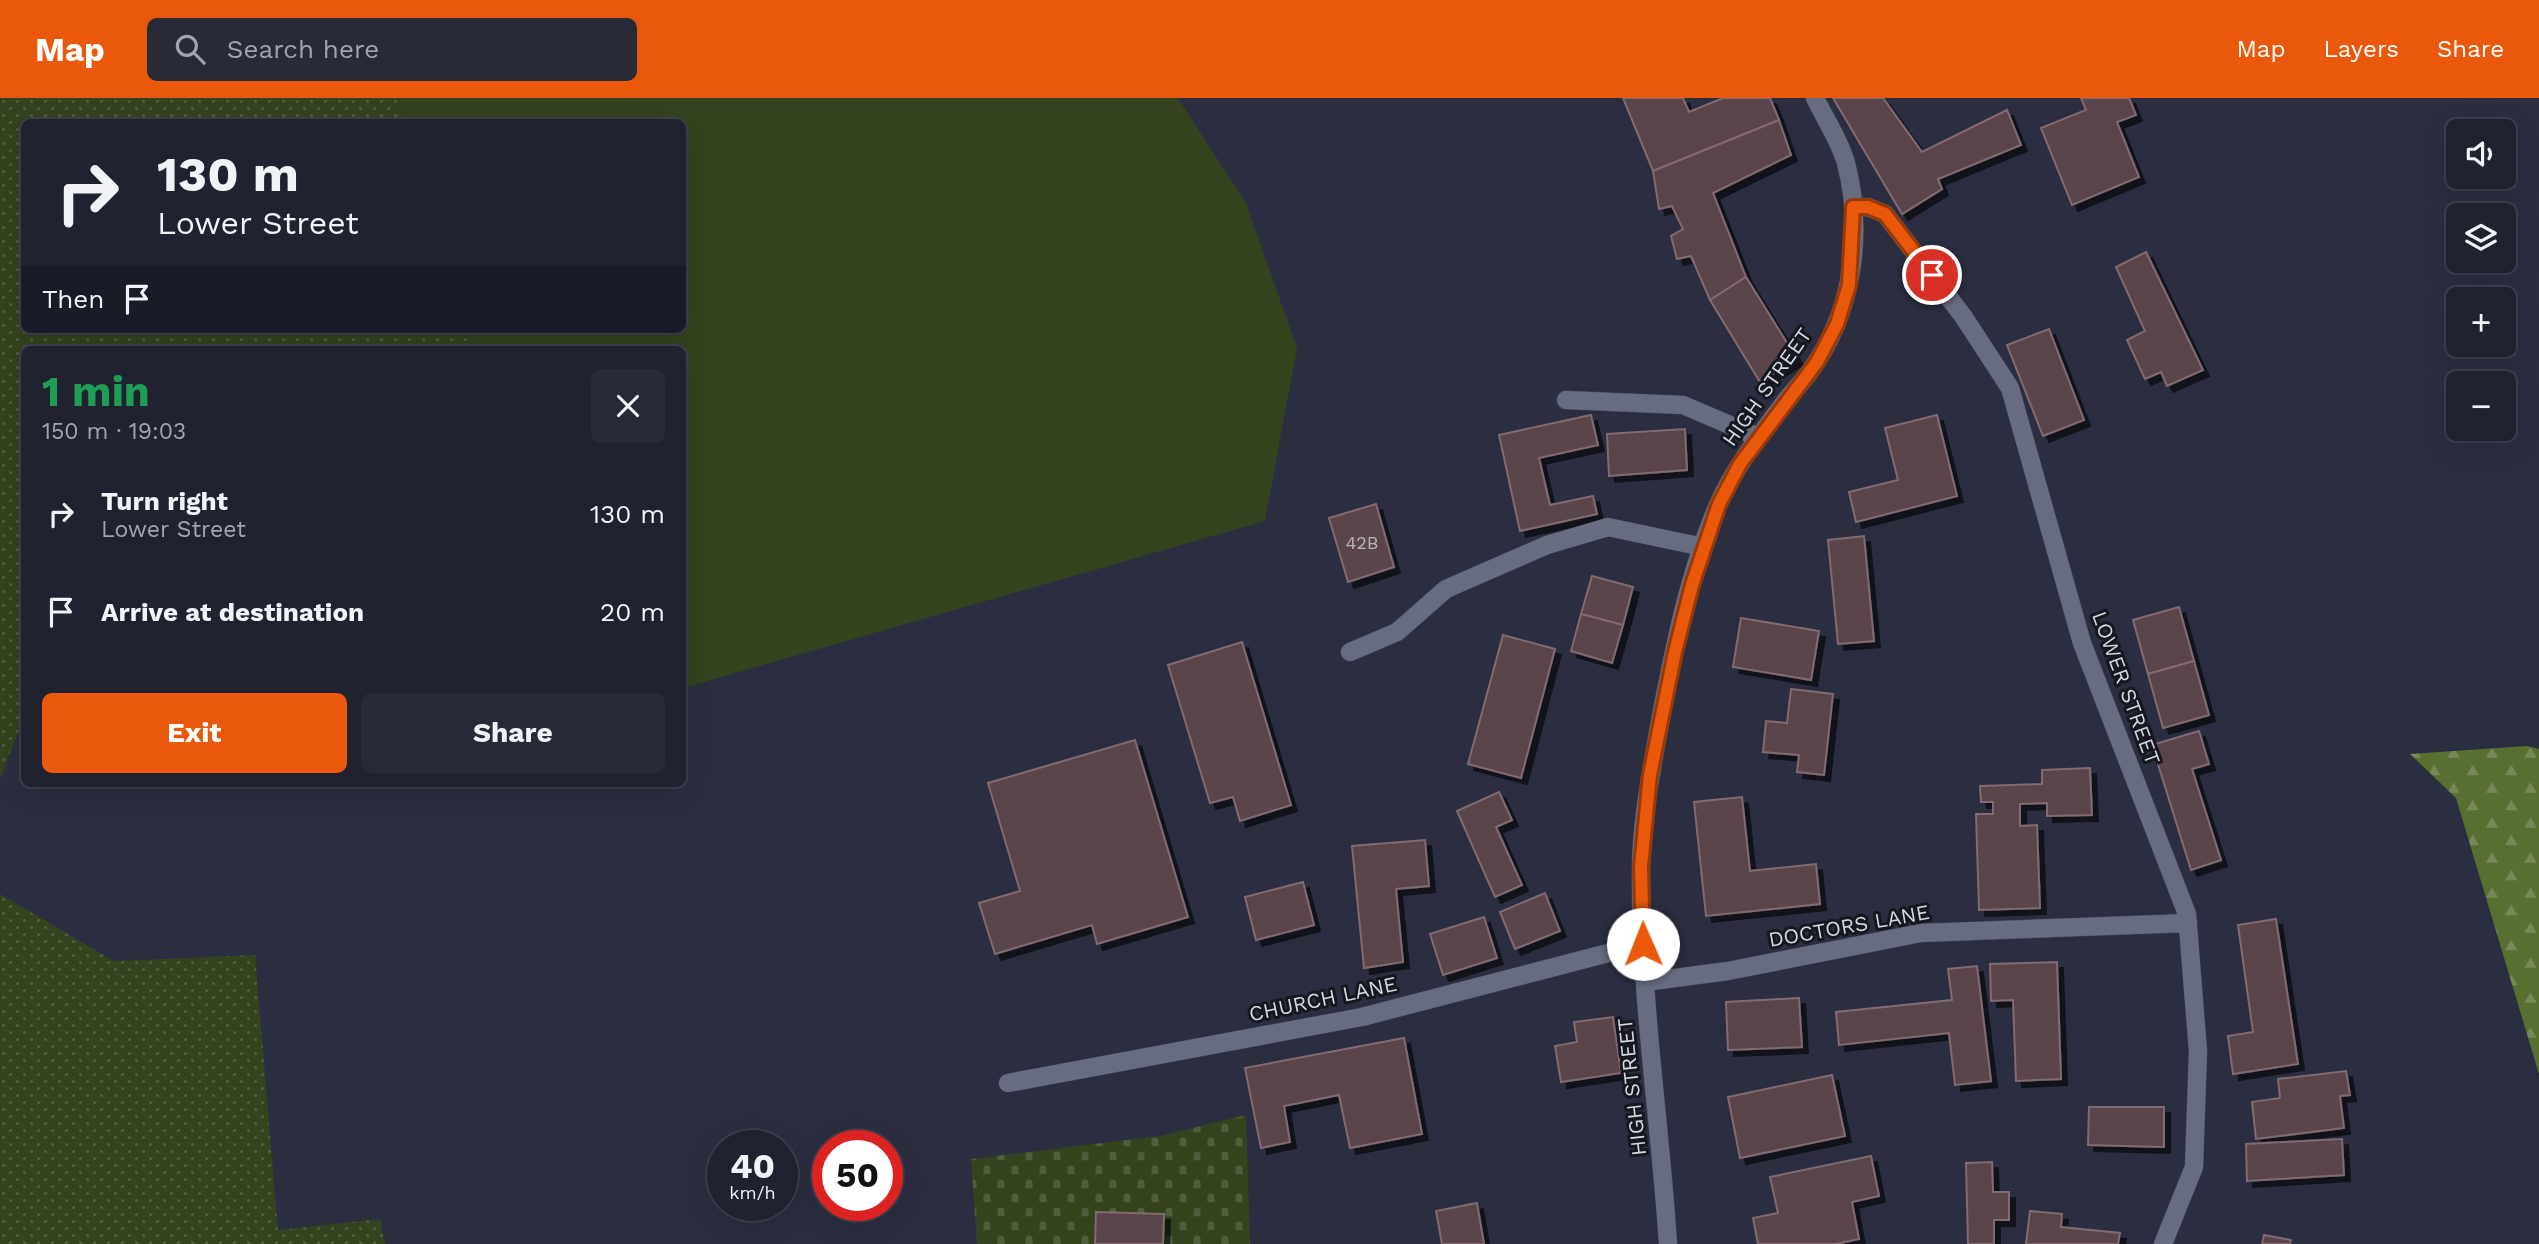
<!DOCTYPE html>
<meta charset="utf-8">
<style>
:root{--surface:#202230;--page:#282a38;--text:#f1f3f6;--muted:#a2a4ab;--line:#3d3f4c;--accent:#ea580c}
body{margin:0;font-family:"Work Sans",sans-serif;background:var(--page);color:var(--text);height:100vh;display:flex;flex-direction:column;font-size:26px;white-space:nowrap}
*{box-sizing:border-box;margin:0}
p{font-size:23px;color:var(--muted)}
.icon{flex:none;width:38px;height:38px;fill:none;stroke:currentColor;stroke-width:2;stroke-linecap:round;stroke-linejoin:round}
.map{position:relative;flex:1;overflow:hidden}
.drawer{position:absolute;left:21px;top:248px;width:665px;height:441px;display:flex;flex-direction:column;background:var(--surface);border-radius:10px;box-shadow:0 7px 28px #0002,0 0 0 2px var(--line)}
.drawer>*{flex:none}
.hud{position:absolute;left:21px;top:21px;width:665px;height:214px;border-radius:10px;box-shadow:0 7px 28px #0002,0 0 0 2px var(--line);background:#202230;color:var(--text);overflow:hidden}
.buttons{position:absolute;left:2446px;top:21px;display:grid;gap:14px}
.buttons a{display:grid;place-items:center;width:70px;height:70px;border-radius:10px;background:var(--surface);box-shadow:0 7px 28px #0002,0 0 0 2px var(--line);font-size:35px}
.speed{position:absolute;left:707px;top:1032px;display:flex;gap:14px;font-size:35px;font-weight:700;text-align:center}
.speed>*{display:grid;place-content:center;width:91px;height:91px;border-radius:50%;background:var(--surface);box-shadow:0 7px 28px #0002,0 0 0 2px var(--line);line-height:1}
.speed small{font-size:18px;font-weight:400}
.speed .limit{border:10px solid #d22;background:#fff;color:#111}
.pin{position:absolute;display:grid;place-items:center;width:60px;height:60px;color:#fff;margin:-30px;border:4px solid #fff;border-radius:50%;box-shadow:0 2px 7px #0007}
.me{position:absolute;width:77px;margin:-38px;rotate:359deg;stroke-linejoin:round;filter:drop-shadow(0 0 5px #0008)}
.turn{display:flex;align-items:center;gap:24px;height:147px;padding:0 21px;font-size:32px}
.turn .icon{width:91px;height:91px;stroke-width:2.5}
.turn b{display:block;font-size:49px;line-height:60px}
.then{display:flex;align-items:center;height:66px;padding:0 21px;background:#0003;gap:14px;font-size:26px}
.round{display:grid;place-items:center;flex:none;width:74px;height:74px;border-radius:10px;background:var(--page)}
.head{display:flex;align-items:center;justify-content:space-between;height:119px;padding:0 21px}
h1{font-size:42px;font-weight:700;line-height:52px;color:#1e9e55}
.cta{display:flex;gap:14px;margin-top:auto;padding:14px 21px}
.cta a{flex:1;height:80px;border-radius:10px;background:var(--accent);color:#fff;font-size:28px;font-weight:700;line-height:80px;text-align:center}
.cta a+a{background:var(--page);color:var(--text)}
ul{padding:0;list-style:none}
li{display:flex;align-items:center;gap:21px;height:98px;padding:0 21px}
li div{flex:1}
li b{display:block;font-size:26px}
li em{font-style:normal}
header{display:flex;align-items:center;gap:42px;box-sizing:border-box;height:98px;padding:0 35px;background:var(--accent);color:#fff}
header strong{font-size:33px}
nav{display:flex;gap:38px;margin-inline-start:auto;font-size:24px}
.search{width:490px;height:63px;background:var(--page);display:flex;align-items:center;gap:18px;box-sizing:border-box;padding:0 24px;border-radius:10px;color:var(--muted);font-size:26px}
.map>svg:first-child{display:block}
</style>
<header>
<strong>Map</strong>
<div class="search"><svg class="icon" aria-label="search" viewBox="0 0 24 24"><circle cx="10" cy="10" r="6"/><path d="M15 15l6 6"/></svg>Search here</div>
<nav><a>Map</a><a>Layers</a><a>Share</a></nav>
</header>
<div class="map">
<svg width="2539" height="1146" viewBox="0 0 2539 1146">
<defs>
<pattern id="grass-dots" width="8" height="8" patternUnits="userSpaceOnUse" patternTransform="scale(1.75)"><rect width="8" height="8" fill="#34421d"/><path d="M2 2h.1M6 6h.1" fill="none" stroke="#505d3e" stroke-width="1.8" stroke-linecap="round"/></pattern>
<pattern id="forest-firs" width="22" height="20" patternUnits="userSpaceOnUse" patternTransform="scale(1.75)"><rect width="22" height="20" fill="#596f30"/><path d="M5 1l3.5 6h-7zM16 11l3.5 6h-7z" fill="#788958"/></pattern>
<pattern id="cemetery-stones" width="16" height="16" patternUnits="userSpaceOnUse" patternTransform="scale(1.75)"><rect width="16" height="16" fill="#34421d"/><path d="M2 7V4a2 2 0 0 1 4 0v3zM10 15v-3a2 2 0 0 1 4 0v3z" fill="#505d3e"/></pattern>
<filter id="shadow"><feDropShadow dx="6" dy="6" stdDeviation="0" flood-color="#0009"/></filter>
</defs>
<rect width="100%" height="100%" fill="#2b2e40"/>
<!-- grass -->
<g fill="url(#grass-dots)">
<path d="M0 0H397L404 24H24V231H464L470 252H24V619L0 682Z"/>
<path d="M0 796 114 863 255 857 278 1132 380 1121 385 1146H0Z"/>
</g>
<!-- forest -->
<path fill="url(#forest-firs)" d="M2527 648 2539 651V976L2456 700 2410 656Z"/>
<!-- cemetery -->
<path fill="url(#cemetery-stones)" d="M1246 1017 1250 1146H977L971 1061 1160 1038Z"/>
<!-- park -->
<path fill="#34421d" d="M397 0H1178L1246 105 1297 250 1265 423 683 590 682 252H470L464 231H682V24H404Z"/>
<!-- building -->
<g fill="#5a444b" stroke="#816a71" stroke-width="2" filter="url(#shadow)">
<path d="M1623 0H1683L1689 14 1723 0H1770L1779 22 1653 73Z"/>
<path d="M1833 0H1883L1922 54 2007 12 2021 47 1938 81 1942 91 1902 116Z"/>
<path d="M2081 0H2129L2136 17 2117 24 2139 79 2072 107 2041 30 2086 12Z"/>
<path d="M1779 22 1791 57 1713 95 1746 179 1710 202 1691 158 1677 161 1671 138 1683 131 1672 108 1659 111 1653 73Z"/>
<path d="M2146 154 2203 272 2167 288 2161 274 2145 281 2127 242 2145 233 2116 169Z"/>
<path d="M1746 179 1797 261 1760 284 1710 202Z"/>
<path d="M2049 231 2084 322 2043 338 2007 247Z"/>
<path d="M1591 317 1598 347 1539 360 1550 407 1593 398 1597 416 1520 433 1499 337Z"/>
<path d="M1937 317 1957 398 1856 424 1849 394 1898 382 1885 330Z"/>
<path d="M1685 331 1687 372 1609 378 1607 336Z"/>
<path d="M1376 406 1394 469 1348 484 1329 420Z"/>
<path d="M1864 438 1874 543 1838 546 1828 442Z"/>
<path d="M1592 478 1633 489 1623 527 1581 516Z"/>
<path d="M2179 509 2194 563 2148 576 2133 522Z"/>
<path d="M1581 516 1623 527 1612 565 1571 553Z"/>
<path d="M1741 520 1819 533 1811 582 1733 569Z"/>
<path d="M1503 537 1555 551 1521 680 1468 666Z"/>
<path d="M1242 544 1291 707 1240 723 1233 699 1210 705 1168 567Z"/>
<path d="M2194 563 2209 617 2163 630 2148 576Z"/>
<path d="M1791 591 1833 596 1824 677 1797 674 1799 657 1763 654 1766 623 1787 625Z"/>
<path d="M2199 633 2209 666 2192 671 2221 762 2191 772 2152 647Z"/>
<path d="M1135 642 1188 819 1097 846 1092 827 995 856 979 805 1020 793 988 685Z"/>
<path d="M2090 670 2092 717 2047 718V705L2020 706V728L2037 727 2040 810 1979 812 1976 716H1993V704H1981L1980 688 2042 686V672Z"/>
<path d="M1499 694 1512 722 1496 729 1522 787 1495 799 1457 713Z"/>
<path d="M1742 699 1750 773 1816 766 1820 806 1706 818 1694 704Z"/>
<path d="M1425 742 1429 788 1396 791 1403 864 1364 870 1352 748Z"/>
<path d="M1303 784 1314 827 1256 842 1245 799Z"/>
<path d="M1545 795 1560 833 1515 851 1500 814Z"/>
<path d="M1484 819 1497 860 1443 877 1430 836Z"/>
<path d="M2276 821 2298 966 2233 976 2228 938 2253 934 2238 827Z"/>
<path d="M2057 864 2061 981 2016 983 2013 902 1991 903 1990 866Z"/>
<path d="M1977 868 1991 983 1955 987 1949 935 1839 947 1836 914 1952 902 1948 871Z"/>
<path d="M1799 900 1802 949 1728 952 1726 904Z"/>
<path d="M1613 919 1621 975 1561 984 1555 948 1577 944 1574 924Z"/>
<path d="M1404 940 1422 1036 1350 1050 1339 997 1284 1008 1290 1044 1261 1050 1245 970Z"/>
<path d="M2346 973 2350 997 2340 998 2344 1030 2256 1041 2252 1004 2280 1000 2278 981Z"/>
<path d="M1832 977 1845 1038 1740 1060 1728 999Z"/>
<path d="M2089 1009H2164V1049L2088 1047Z"/>
<path d="M2342 1041 2344 1077 2247 1083 2246 1046Z"/>
<path d="M1871 1058 1879 1098 1852 1104 1859 1141 1836 1146H1758L1753 1120 1778 1115 1770 1079Z"/>
<path d="M1992 1064 1993 1094H2009V1122H1994V1146H1968L1966 1065Z"/>
<path d="M1477 1105 1484 1146H1442L1436 1113Z"/>
<path d="M2030 1113 2062 1116 2061 1129 2120 1135 2118 1146H2026Z"/>
<path d="M1096 1114 1164 1116 1163 1146H1095Z"/>
<path d="M2264 1137 2291 1142 2290 1146H2262Z"/>
</g>
<g fill="none" stroke-linecap="round" stroke-linejoin="round">
<defs>
<g id="lane">
<path d="M1566 302 1683 307 1758 339"/>
<path d="M1350 554 1397 534 1446 491 1547 447 1608 429 1703 449"/>
</g>
<g id="street">
<path d="M1853 109H1868L1885 116 1963 218 2010 290 2082 545 2187 816 2198 953 2194 1069 2163 1146"/>
<path d="M1645 884 1728 873 1921 835 2188 825"/>
<path d="M1008 985 1362 919 1643 846"/>
</g>
<path id="secondary" d="M1668 1146C1660 1022 1640 897 1641 773 1641 725 1651 676 1659 629 1673 555 1688 477 1718 407 1735 368 1762 335 1787 301 1797 289 1809 277 1817 263 1854 206 1863 131 1846 65 1840 43 1825 21 1815 0"/>
</defs>
<!-- lane casing -->
<use href="#lane" stroke="#4a4c5b" stroke-width="19"/>
<!-- street casing -->
<use href="#street" stroke="#4a4c5b" stroke-width="19"/>
<!-- secondary casing -->
<use href="#secondary" stroke="#4a4c5b" stroke-width="19"/>
<!-- lane -->
<use href="#lane" stroke="#686c80" stroke-width="18"/>
<!-- street -->
<use href="#street" stroke="#686c80" stroke-width="18"/>
<!-- secondary -->
<use href="#secondary" stroke="#686c80" stroke-width="18"/>
</g>
<g fill="none" stroke-linecap="round" stroke-linejoin="round">
<defs>
<path id="route" d="M1643 846 1641 769 1650 677 1675 554 1692 487 1719 406 1740 366 1817 264 1837 226 1849 187 1853 109H1868L1885 116 1932 177"/>
</defs>
<!-- route casing -->
<use href="#route" stroke="#983908" stroke-width="18"/>
<!-- route -->
<use href="#route" stroke="#ea580c" stroke-width="12"/>
</g>
<g text-anchor="middle" stroke-width="6" stroke-linejoin="round" paint-order="stroke">
<!-- number labels -->
<g font-size="18" fill="#b6b3bd">
<text x="1362" y="451">42B</text>
</g>
<!-- street labels -->
<g font-size="21" fill="#d5d8e3" stroke="#16171f">
<text transform="translate(1767 289) rotate(-55)" y="7">HIGH STREET</text>
<text transform="translate(2126 590) rotate(70)" y="7">LOWER STREET</text>
<text transform="translate(1849 828) rotate(-10)" y="7">DOCTORS LANE</text>
<text transform="translate(1323 901) rotate(-12)" y="7">CHURCH LANE</text>
<text transform="translate(1632 989) rotate(-96)" y="7">HIGH STREET</text>
</g>
</g>
</svg>
<div class="buttons">
<a><svg class="icon" aria-label="sound" viewBox="0 0 24 24"><path d="M4 9h4l5-4v14l-5-4H4zM17 9q2 3 0 6"/></svg></a>
<a><svg class="icon" aria-label="layers" viewBox="0 0 24 24"><path d="M12 4l9 5-9 5-9-5zM3 14l9 5 9-5"/></svg></a>
<a>+</a>
<a>−</a>
</div>
<div class="speed"><div>40<small>km/h</small></div><div class="limit">50</div></div>
<div class="pin" style="left:1932px;top:177px;background:#d93025"><svg class="icon" aria-label="arrive" viewBox="0 0 24 24"><path d="M6 21V4h12l-3 4 3 4H6"/></svg></div>
<svg class="me" style="left:1643px;top:846px" viewBox="-20 -20 40 40"><circle r="19" fill="#fff"/><path d="M0-13L10 11 0 6-10 11z" fill="#ea580c"/></svg>
<div class="hud">
<div class="turn"><svg class="icon" aria-label="right" viewBox="0 0 24 24"><path d="M7 20v-9h11M14 6l5 5-5 5"/></svg><div><b>130 m</b>Lower Street</div></div>
<div class="then">Then<svg class="icon" aria-label="arrive" viewBox="0 0 24 24"><path d="M6 21V4h12l-3 4 3 4H6"/></svg></div>
</div>
<section class="drawer">
<div class="head"><div><h1>1 min</h1><p>150 m · 19:03</p></div><a class="round"><svg class="icon" aria-label="close" viewBox="0 0 24 24"><path d="M6 6l12 12M18 6L6 18"/></svg></a></div>
<ul>
<li><svg class="icon" aria-label="right" viewBox="0 0 24 24"><path d="M7 20v-9h11M14 6l5 5-5 5"/></svg><div><b>Turn right</b><p>Lower Street</p></div><em>130 m</em></li>
<li><svg class="icon" aria-label="arrive" viewBox="0 0 24 24"><path d="M6 21V4h12l-3 4 3 4H6"/></svg><div><b>Arrive at destination</b></div><em>20 m</em></li>
</ul>
<div class="cta"><a>Exit</a><a>Share</a></div>
</section>
</div>
